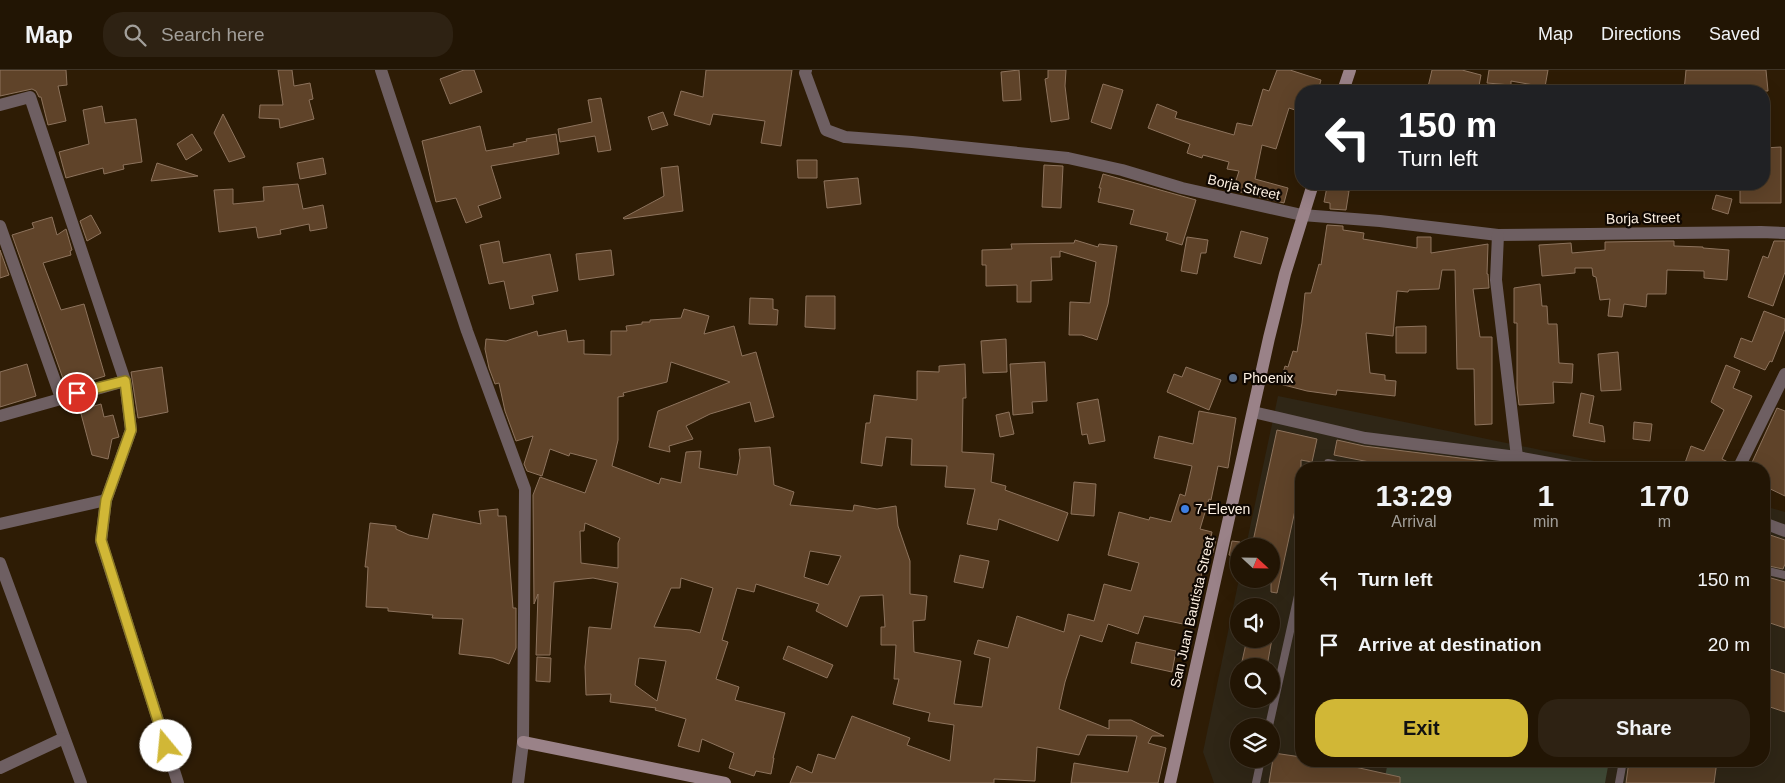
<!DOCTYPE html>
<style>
:root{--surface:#221504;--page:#2e2213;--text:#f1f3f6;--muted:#a29f9a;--line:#3f3426;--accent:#d1b736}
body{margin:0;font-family:Helvetica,sans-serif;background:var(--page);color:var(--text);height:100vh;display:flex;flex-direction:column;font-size:19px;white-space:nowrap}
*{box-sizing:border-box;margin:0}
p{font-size:16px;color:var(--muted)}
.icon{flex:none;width:28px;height:28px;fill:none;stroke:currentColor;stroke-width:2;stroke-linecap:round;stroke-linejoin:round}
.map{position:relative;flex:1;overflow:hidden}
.sheet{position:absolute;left:1295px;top:392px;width:475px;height:305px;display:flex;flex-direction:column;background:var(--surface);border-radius:20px;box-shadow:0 5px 20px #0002,0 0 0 1px var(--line)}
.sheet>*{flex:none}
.banner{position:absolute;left:1295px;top:15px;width:475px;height:105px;border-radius:20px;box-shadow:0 5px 20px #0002,0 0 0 1px var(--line);background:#202124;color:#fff;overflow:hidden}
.needle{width:32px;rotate:112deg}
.controls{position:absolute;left:1230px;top:468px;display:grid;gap:10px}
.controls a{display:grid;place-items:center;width:50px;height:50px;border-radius:50%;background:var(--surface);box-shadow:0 5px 20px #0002,0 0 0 1px var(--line);font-size:25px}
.pin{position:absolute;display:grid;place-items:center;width:42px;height:42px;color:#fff;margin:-21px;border:2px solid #fff;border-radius:50%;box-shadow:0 1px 5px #0007}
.me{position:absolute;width:55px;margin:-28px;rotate:343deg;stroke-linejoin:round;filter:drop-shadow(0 0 4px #0008)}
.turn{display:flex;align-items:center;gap:18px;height:105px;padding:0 20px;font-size:22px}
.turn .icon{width:65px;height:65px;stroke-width:2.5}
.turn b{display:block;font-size:35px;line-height:42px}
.eta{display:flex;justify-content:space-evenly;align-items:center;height:85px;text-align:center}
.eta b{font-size:30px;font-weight:600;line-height:35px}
.cta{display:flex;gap:10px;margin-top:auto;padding:10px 20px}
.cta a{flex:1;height:58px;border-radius:20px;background:var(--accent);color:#111;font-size:20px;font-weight:600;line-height:58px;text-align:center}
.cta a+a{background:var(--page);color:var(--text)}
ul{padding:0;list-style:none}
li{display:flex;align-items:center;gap:15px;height:65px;padding:0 20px}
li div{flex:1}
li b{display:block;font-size:19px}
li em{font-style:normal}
header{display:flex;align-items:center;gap:30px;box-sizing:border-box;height:70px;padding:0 25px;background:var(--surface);border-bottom:1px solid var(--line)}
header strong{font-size:24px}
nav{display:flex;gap:28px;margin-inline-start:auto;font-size:18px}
.search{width:350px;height:45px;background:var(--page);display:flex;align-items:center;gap:12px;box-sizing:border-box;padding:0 18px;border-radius:20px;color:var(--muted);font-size:19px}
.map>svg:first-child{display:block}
</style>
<header>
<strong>Map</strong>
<div class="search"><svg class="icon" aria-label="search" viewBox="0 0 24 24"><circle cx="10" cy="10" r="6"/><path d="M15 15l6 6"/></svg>Search here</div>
<nav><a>Map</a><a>Directions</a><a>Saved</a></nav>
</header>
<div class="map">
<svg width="1785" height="713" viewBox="0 0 1785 713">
<rect width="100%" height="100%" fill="#2e1c05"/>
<!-- education -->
<path fill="#2f2616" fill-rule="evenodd" d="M1278 326 1633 399H1301V691H1764V436L1785 442V713H1214L1203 682 1239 509H1271V476H1246ZM1239 536H1271V569H1239ZM1239 596H1271V629H1239ZM1239 656H1271V689H1239Z"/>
<!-- green -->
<path fill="#414b37" d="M1388 691H1609L1605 713H1384Z"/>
<!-- building -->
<g fill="#5f4329" stroke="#8d735d" fill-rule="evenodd">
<path d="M0 0H66L67 15 58 16 66 51 48 55 41 27H39L36 21 32 19 0 26Z"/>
<path d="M278 0H292L294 16 310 13 313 29 309 30 314 49 280 58 279 49 259 48 260 35H283Z"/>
<path d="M464 0H474L482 22 450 34 440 9Z"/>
<path d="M706 0H792L781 76 761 73 765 51 713 44 710 55 674 45 681 21 703 27Z"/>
<path d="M1019 0 1021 30 1003 31 1001 2Z"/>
<path d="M1048 0H1066L1065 16 1069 49 1051 52 1045 9 1048 8Z"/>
<path d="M1277 0H1290L1321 10 1318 21H1301V42L1289 38 1276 79 1262 75 1255 109 1288 118 1284 133 1233 120 1239 101 1227 99 1229 92 1203 85 1202 88 1187 83 1190 74 1148 58 1157 34 1177 42 1175 48 1234 65 1237 53 1252 56 1263 19 1269 21Z"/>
<path d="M1432 0H1462L1481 5 1478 21H1427Z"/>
<path d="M1489 0H1548L1545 17 1511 11V15L1487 13Z"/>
<path d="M1686 0H1766L1768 21H1684Z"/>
<path d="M1103 14 1123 20 1111 59 1091 52Z"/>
<path d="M601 28 611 80 598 82 595 66 560 72 558 59 592 52 588 30Z"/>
<path d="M102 36 105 53 136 49 142 92 123 95 124 99 104 104 103 98 66 108 59 82 89 74 83 40Z"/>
<path d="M663 42 668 55 652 60 648 47Z"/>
<path d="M223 44 245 87 229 92 214 63Z"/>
<path d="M480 56 486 81 514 76 513 74 527 71 526 69 556 64 559 84 491 96 501 128 478 136 482 147 466 153 456 128 436 132 422 71Z"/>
<path d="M192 64 202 80 186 90 177 74Z"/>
<path d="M1781 77V133H1740V114H1764V78Z"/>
<path d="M323 88 326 104 300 109 297 93Z"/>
<path d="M797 90H817V108H798Z"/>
<path d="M157 93 198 106 151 111Z"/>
<path d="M1044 95 1063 96 1061 138 1042 137Z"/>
<path d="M678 96 683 141 624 149 623 148 664 126 661 98Z"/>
<path d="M1103 104 1196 130 1182 175 1166 170 1168 163 1130 154 1134 140 1098 132 1101 118H1099Z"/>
<path d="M858 108 861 134 827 138 824 111Z"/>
<path d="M298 114 303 139 323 135 327 158 310 161 309 154 280 160 281 164 258 168 256 157 219 162 214 120 233 119V134L264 131 263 117Z"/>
<path d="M1327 117 1349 121 1346 140 1330 139V133L1324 132Z"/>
<path d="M1716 125 1732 129 1728 144 1712 139Z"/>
<path d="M91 145 101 163 87 171 80 151Z"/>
<path d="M52 147 57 165 66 159 72 180 70 181 71 185 43 193 61 240 84 234 105 306 89 311 88 308 66 317 12 165 34 158 32 153Z"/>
<path d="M1327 155 1343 156V160L1364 163 1363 169 1417 178V167H1431V183L1488 174 1487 204H1488L1489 218 1473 219 1480 267H1492V354L1475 355 1474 299H1457L1455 200H1442L1439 219 1409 220 1408 222 1397 221 1393 266 1366 263 1370 303 1385 305V310L1396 311 1395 326 1337 320 1336 325 1307 321 1280 314 1285 296 1288 297 1293 281 1297 282 1302 253 1305 223H1311L1319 194 1321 195Z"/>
<path d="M1241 161 1268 168 1261 194 1234 187Z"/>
<path d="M1187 167 1208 170 1206 183H1201L1197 204 1181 201Z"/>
<path d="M1075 170 1098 177 1099 174 1117 176 1108 234 1097 270 1082 265H1069L1070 232 1090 233 1096 192 1060 181V187H1051L1052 210 1031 211V232H1017V215L986 216V195H982V180L1012 179 1011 174 1074 173Z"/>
<path d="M499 171 503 193 550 184 558 221 532 226 534 234 510 239 504 211 489 214 480 175Z"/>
<path d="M1667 171H1674V176L1703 177V178L1729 180 1727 210 1704 208V201L1667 200 1666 224H1647L1646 237 1624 234 1622 247 1608 246 1610 229 1600 230 1596 207 1593 206 1592 198H1575V203L1542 206 1539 175 1571 173 1572 183 1605 180V172Z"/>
<path d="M1774 171H1785V202L1773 236 1748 227 1763 186 1768 188Z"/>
<path d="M0 180 9 205 0 208Z"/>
<path d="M611 180 614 205 579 210 576 184Z"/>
<path d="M1540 214 1542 236H1547L1548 254H1557L1559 293 1573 294 1572 313 1553 312 1554 333 1519 335 1517 318V253H1514V218Z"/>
<path d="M806 226H835V259L805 257Z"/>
<path d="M750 228 773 229V239L778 240 777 255 749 254Z"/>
<path d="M684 239 709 246 704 264 734 256 742 286 756 282 774 347 755 352 750 332 710 344 686 356 693 369 669 376 670 382 649 377 658 341 730 312 671 292 667 312 623 323 624 326 618 327V370L612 396 659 414 661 408 681 413 686 382 701 381 699 398 737 405 740 388 739 379 770 377 774 415 794 422 790 435 853 441 854 435 877 439 896 436 898 456 910 491V524L927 526 925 550 913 551 914 582 961 591 954 634 982 637 990 588 974 584 978 570 1008 578 1017 546 1064 562 1068 544 1094 551 1104 514 1131 521 1139 493 1108 485 1119 442 1149 450 1150 447 1171 452 1180 424 1185 426 1192 396 1154 388 1159 366 1193 374 1199 341 1236 348 1228 398 1218 396 1211 430 1209 429 1200 459 1212 462 1211 467 1216 468 1213 483 1207 482 1200 511 1197 510 1188 555 1144 546 1138 564 1108 554 1102 572 1080 565 1065 612 1059 639 1109 659V650H1131L1164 666H1152L1148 673 1166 678 1158 713H1071L1074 693 1128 702 1137 666 1087 665 1079 685 1037 677 1035 711 994 709V713H790L797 696 812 703 818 684 835 689 852 646 910 668 907 675 950 691 954 655 928 651 930 643 893 634 899 609H894L896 575H881V557H885L883 525 860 526 847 557 816 541 819 534 756 514 754 522 737 518 722 570 728 572 716 609 739 617 735 630 785 643 773 688H774L771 704 756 701 754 706 729 698 734 683 702 669 699 682 678 676 686 649 655 640 656 638 610 632 611 624 586 625 585 597 589 557 611 559 618 513 593 508 554 512 550 585H536L538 524 534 534 533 425 540 407 585 423 597 390 570 383 569 386 550 379 542 406 527 401 524 394 533 366 516 371 505 341 499 313 495 314 489 298 485 279 486 269 506 271 537 261 538 266 566 260 568 272 584 270V284L611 285V261H627L626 256 642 254V252H650V250L681 248ZM585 453 620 468 618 473V498L581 493 580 461H584ZM810 481 841 486 828 515 804 507ZM681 508 713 518 700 563 691 560 654 557 671 518H680ZM639 588 666 591 657 631 635 615Z"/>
<path d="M1764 241 1785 249V259L1772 292 1770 291 1765 300 1734 287 1741 268 1752 272Z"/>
<path d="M1426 256V283H1396V257Z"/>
<path d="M1006 269 1007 302 983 303 981 271Z"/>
<path d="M1618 282 1621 320 1601 321 1598 284Z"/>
<path d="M1045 292 1047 331 1032 332 1033 343 1013 345 1010 294Z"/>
<path d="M27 294 36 326 0 337V302Z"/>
<path d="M965 294 966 328H963L962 382 994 384 991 412 1006 416 1005 420 1068 443 1058 471 999 449 997 460 967 454 975 419 945 417 947 396 911 395 912 369 886 367 882 396 861 393 866 353H870L874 325 917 330V301L939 302V296Z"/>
<path d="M1726 295 1740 301 1733 318 1752 326 1722 389 1732 394 1730 399H1702L1685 393 1691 376 1704 381 1724 340 1711 332Z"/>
<path d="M162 297 168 342 138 348 131 302Z"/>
<path d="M1186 297 1221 310 1209 340 1167 322 1174 304 1182 307Z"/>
<path d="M1581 323 1594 326 1589 353 1603 356 1605 372 1573 366Z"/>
<path d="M1098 329 1105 371 1089 374 1087 364 1082 365 1077 333Z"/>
<path d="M101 334 104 347 113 345 119 367 112 369 108 389 92 385 80 340Z"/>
<path d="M1777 338 1785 341V426L1764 416V399H1749Z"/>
<path d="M1009 342 1014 364 1000 367 996 345Z"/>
<path d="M1634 352 1652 354 1650 371 1633 369Z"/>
<path d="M1277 360 1317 369 1312 392 1301 390V413L1277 523 1271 522V476H1252Z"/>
<path d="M1337 370 1364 376 1516 395 1525 397 1524 399H1405L1334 385Z"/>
<path d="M1074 412 1096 414 1094 446 1071 444Z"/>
<path d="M498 439V446H506L513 538H516V578L509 594 493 588 459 584 463 549 432 548 433 545 388 541V538L366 537 368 497H365L370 453 396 456V459L409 465 428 469 433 444 481 454 479 441Z"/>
<path d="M1764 463 1785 470V494L1783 499 1764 495Z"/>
<path d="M1232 471 1240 472 1237 487 1229 485Z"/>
<path d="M960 485 989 491 983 518 954 512Z"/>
<path d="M1764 506 1785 512V558L1764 551Z"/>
<path d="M1247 569H1272L1267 596H1241Z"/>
<path d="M1136 572 1176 581 1172 602 1131 593Z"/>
<path d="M788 576 833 595 827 608 783 589Z"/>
<path d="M537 587 551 588 550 612 536 611Z"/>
<path d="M1764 597 1785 604V642L1764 635Z"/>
<path d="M1274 683 1301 687V691H1328L1400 707V713H1269Z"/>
<path d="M1629 691H1717L1714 713H1626Z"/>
</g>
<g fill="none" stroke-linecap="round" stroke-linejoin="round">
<!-- lane -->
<g stroke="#6e5f62" stroke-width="8">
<path d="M1327 399 1328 393 1353 399"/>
<path d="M1764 500 1785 505"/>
<path d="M1269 656 1301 512"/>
<path d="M1256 713 1261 689"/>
<path d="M1619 713 1623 691"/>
</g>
<!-- street -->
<g stroke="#6e5f62" stroke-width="12">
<path d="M381 0 467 261 525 419 523 672 518 713"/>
<path d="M806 0 805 3 826 60 845 67 912 72 1068 88 1122 100 1182 118 1302 145 1380 151 1498 165 1761 162 1785 163"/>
<path d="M0 35 30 27 125 311 131 360 106 430 101 471 178 713"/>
<path d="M0 156 61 328"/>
<path d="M1498 165 1496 210 1517 387"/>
<path d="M1253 342 1365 368 1517 387 1582 399"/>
<path d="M0 346 125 311"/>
<path d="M1738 399 1785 304"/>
<path d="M1764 453 1785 461"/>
<path d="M0 454 106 430"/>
<path d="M0 493 81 713"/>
<path d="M0 698 64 668"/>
</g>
<!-- secondary -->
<g stroke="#9a8288" stroke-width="12">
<path d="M1343 21 1350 0"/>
<path d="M523 672 725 713"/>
<path d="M1170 713 1269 268 1285 204 1313 114"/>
</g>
</g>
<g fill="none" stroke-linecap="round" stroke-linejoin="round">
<defs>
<path id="route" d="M77 323 125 311 131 360 106 430 101 470 166 676"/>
</defs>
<!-- route casing -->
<use href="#route" stroke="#887723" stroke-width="12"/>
<!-- route -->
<use href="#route" stroke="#d1b736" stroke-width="9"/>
</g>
<!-- markers -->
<circle fill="#5c6f8a" stroke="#100802" stroke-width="2" cx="1233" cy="308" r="5"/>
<circle fill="#3f7fe0" stroke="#100802" stroke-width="2" cx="1185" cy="439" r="5"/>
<g text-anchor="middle" stroke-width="4.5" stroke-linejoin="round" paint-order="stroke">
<!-- street labels -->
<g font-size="14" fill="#fdf0e2" stroke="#100802">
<text transform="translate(1244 117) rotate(13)" y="5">Borja Street</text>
<text transform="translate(1643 148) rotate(-1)" y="5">Borja Street</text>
<text transform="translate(1192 542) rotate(-77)" y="5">San Juan Bautista Street</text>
</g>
<!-- poi labels -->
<g font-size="14" fill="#fdf0e2" stroke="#100802" text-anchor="start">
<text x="1243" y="313">Phoenix</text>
<text x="1195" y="444">7-Eleven</text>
</g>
</g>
</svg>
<div class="controls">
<a><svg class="needle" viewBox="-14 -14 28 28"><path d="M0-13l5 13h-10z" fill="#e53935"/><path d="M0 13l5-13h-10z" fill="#a29f9a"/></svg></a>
<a><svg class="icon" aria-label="sound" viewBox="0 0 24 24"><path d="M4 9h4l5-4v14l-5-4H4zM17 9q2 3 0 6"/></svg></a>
<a><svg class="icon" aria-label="search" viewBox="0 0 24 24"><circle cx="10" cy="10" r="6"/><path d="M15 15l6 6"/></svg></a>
<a><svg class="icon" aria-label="layers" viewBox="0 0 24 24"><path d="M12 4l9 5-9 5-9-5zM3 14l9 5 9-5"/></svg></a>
</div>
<div class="pin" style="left:77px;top:323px;background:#d93025"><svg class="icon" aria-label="arrive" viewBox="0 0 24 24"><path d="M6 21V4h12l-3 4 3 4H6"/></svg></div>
<svg class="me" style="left:166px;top:676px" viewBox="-20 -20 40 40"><circle r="19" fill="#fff"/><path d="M0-13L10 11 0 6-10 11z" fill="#d1b736"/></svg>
<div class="banner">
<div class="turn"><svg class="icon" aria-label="left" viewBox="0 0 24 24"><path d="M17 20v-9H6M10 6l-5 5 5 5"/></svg><div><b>150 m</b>Turn left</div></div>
</div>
<section class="sheet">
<div class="eta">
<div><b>13:29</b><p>Arrival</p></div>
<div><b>1</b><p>min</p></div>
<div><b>170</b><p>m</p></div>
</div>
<ul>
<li><svg class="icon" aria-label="left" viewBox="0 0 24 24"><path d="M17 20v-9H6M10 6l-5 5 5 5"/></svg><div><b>Turn left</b></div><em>150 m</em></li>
<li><svg class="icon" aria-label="arrive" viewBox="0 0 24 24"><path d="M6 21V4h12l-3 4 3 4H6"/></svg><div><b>Arrive at destination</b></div><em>20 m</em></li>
</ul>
<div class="cta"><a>Exit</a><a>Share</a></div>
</section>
</div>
